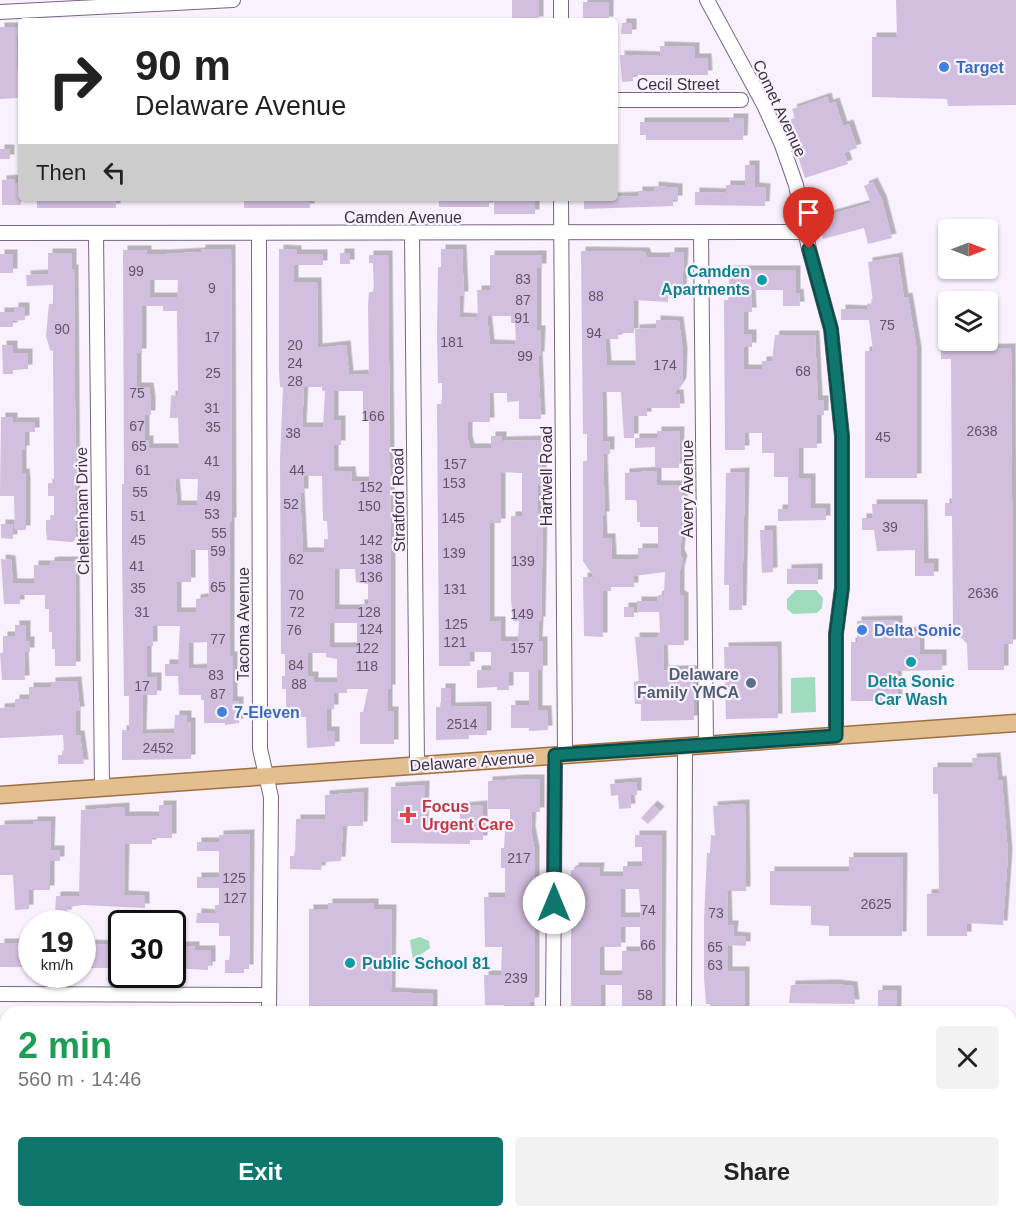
<!DOCTYPE html>
<meta charset="utf-8">
<style>
:root{--surface:#fff;--page:#f2f2f2;--text:#222;--muted:#767676;--accent:#0f766e}
body{margin:0;font-family:Arial,sans-serif;background:var(--page);color:var(--text);height:100vh;display:flex;flex-direction:column;font-size:22px;white-space:nowrap}
*{box-sizing:border-box;margin:0}
p{font-size:20px;color:var(--muted)}
.icon{flex:none;width:33px;height:33px;fill:none;stroke:currentColor;stroke-width:2;stroke-linecap:round;stroke-linejoin:round}
.map{position:relative;flex:1;overflow:hidden}
.side{position:absolute;left:0px;top:1006px;width:1017px;height:212px;display:flex;flex-direction:column;background:var(--surface);border-radius:18px 18px 0 0;box-shadow:0 2px 4px #0004}
.side>*{flex:none}
.banner{position:absolute;left:18px;top:18px;width:600px;height:183px;border-radius:6px;box-shadow:0 2px 4px #0004;background:#fff;color:var(--text);overflow:hidden}
.needle{width:39px;rotate:90deg}
.buttons{position:absolute;left:938px;top:219px;display:grid;gap:12px}
.buttons a{display:grid;place-items:center;width:60px;height:60px;border-radius:6px;background:var(--surface);box-shadow:0 2px 4px #0004;font-size:30px}
.speed{position:absolute;left:18px;top:910px;display:flex;gap:12px;font-size:30px;font-weight:700;text-align:center}
.speed>*{display:grid;place-content:center;width:78px;height:78px;border-radius:50%;background:var(--surface);box-shadow:0 2px 4px #0004;line-height:1}
.speed small{font-size:15px;font-weight:400}
.speed .limit{border:3px solid #111;border-radius:9px;background:#fff;color:#111}
.pin{position:absolute;display:grid;place-items:center;width:51px;height:51px;color:#fff;margin:-62px -26px;border-radius:50% 50% 50% 0;rotate:-45deg;box-shadow:0 0 6px #0007}
.pin .icon{rotate:45deg}
.me{position:absolute;width:66px;margin:-33px;rotate:0deg;stroke-linejoin:round;filter:drop-shadow(0 0 4px #0008)}
.turn{display:flex;align-items:center;gap:21px;height:126px;padding:0 18px;font-size:27px}
.turn .icon{width:78px;height:78px;stroke-width:2.5}
.turn b{display:block;font-size:42px;line-height:51px}
.then{display:flex;align-items:center;height:57px;padding:0 18px;background:#0003;gap:12px;font-size:22px}
.round{display:grid;place-items:center;flex:none;width:63px;height:63px;border-radius:6px;background:var(--page)}
.head{display:flex;align-items:center;justify-content:space-between;height:102px;padding:0 18px}
h1{font-size:36px;font-weight:800;line-height:45px;color:#1e9e55}
.primary-button{display:flex;gap:12px;margin-top:auto;padding:12px 18px}
.primary-button a{flex:1;height:69px;border-radius:6px;background:var(--accent);color:#fff;font-size:24px;font-weight:800;line-height:69px;text-align:center}
.primary-button a+a{background:var(--page);color:var(--text)}
.map>svg:first-child{display:block}
</style>
<div class="map">
<svg width="1016" height="1217" viewBox="0 0 1016 1217">
<defs>
<pattern id="grass-dots" width="8" height="8" patternUnits="userSpaceOnUse" patternTransform="scale(1.5)"><rect width="8" height="8" fill="#a0dbbe"/><path d="M2 2h.1M6 6h.1" fill="none" stroke="#84b29c" stroke-width="1.8" stroke-linecap="round"/></pattern>
<filter id="shadow"><feDropShadow dx="4.5" dy="-4.5" stdDeviation="0" flood-color="#0004"/></filter>
</defs>
<rect width="100%" height="100%" fill="#f9f1fe"/>
<!-- grass -->
<path fill="url(#grass-dots)" d="M1011 1019H1016V1217H915V1212H1011Z"/>
<!-- park -->
<g fill="#a0dbbe">
<path d="M796 590H816L823 598 822 608 817 613 793 614 787 609V599Z"/>
<path d="M815 677 816 712 791 713V678Z"/>
<path d="M420 937 429 941 430 948 413 960 410 940Z"/>
</g>
<!-- building -->
<g fill="#d2bede" fill-rule="evenodd" filter="url(#shadow)">
<rect x="512" y="0" width="27" height="21"/>
<path d="M896 0H1016V105L948 106 947 99 872 97V37H897Z"/>
<rect x="583" y="2" width="26" height="19"/>
<path d="M622 23H632V34H621Z"/>
<path d="M0 27H18V36H16L18 98 0 99Z"/>
<path d="M660 46 695 47V58H707L708 75H633V81L622 82 620 55 660 56Z"/>
<path d="M827 97 829 104 835 102 843 126 849 124 857 148 844 153 848 164 805 178 794 144 797 143 789 120 795 118 792 109Z"/>
<path d="M729 118H744L743 140H646V135H640V122H729Z"/>
<rect x="0" y="149" width="10" height="10"/>
<path d="M745 165H755V187L766 188 765 206 695 205V192L726 193V185H745Z"/>
<path d="M15 179V183H21V205H2V180Z"/>
<path d="M873 182 882 200 892 238 868 244 864 228 823 239 817 218 871 203 864 186Z"/>
<path d="M654 186 678 188V200H673V206L584 209V198L638 196V191H654Z"/>
<rect x="37" y="198" width="79" height="10"/>
<rect x="244" y="198" width="66" height="10"/>
<rect x="439" y="198" width="50" height="9"/>
<path d="M516 198H535V214H494V200Z"/>
<path d="M201 249H231L232 522H230V656H233V701H239V723L225 725V723H204V700H201V695H179L178 676H165V664H178L180 626H153V646H147V677H157V695H143L142 734 174 733 175 715H187V722H191V759L122 760V730H129V696H124L122 550V484H124L123 250H147V254H166L201 252ZM150 280H178L177 297H150ZM142 306H163V311H177L178 396 171 395 170 418H178L179 448H149V440H145V415H151V401L149 387H137V353H142ZM175 479H198L197 505H177ZM191 550H208L209 597 196 599V612H177V582H191ZM207 642V668L189 669V643Z"/>
<path d="M279 249 297 250V254H323V265H294V282H317L318 348 346 345 349 375 369 374 368 305 369 292H374L373 263H369V255H388L391 569V689H388V711H394V744H360V712H363L368 689H347V693H334V709H327V731H335V746L307 748 306 717H286V689H282V676H285V654H281L280 459 283 387H280L279 370ZM304 387H322V391H325L323 427H302ZM334 391H363V420H369V481H352L351 471H334V445H341V420H334ZM304 476H322L323 521H327L328 539H324V552H303L300 493H304ZM335 569H355L356 582 368 584V604H360V609H335ZM330 623H357V647H330ZM308 653H326V657L337 659V682H314V676H308Z"/>
<path d="M441 249H462L464 296H460L459 317 478 318 477 290H490V255H542V268H537V330H541L540 356H538L541 419H519V401L507 402V393H489L490 422H468V440L470 448H491V436H502V441L542 440V485H538V516H543L541 621H539L538 641H543V670H538V710H547L548 730 529 731V728H511V705H529V672H509V690H497V687L477 688V670H491V652H470V666H439L437 404H442V383H438L437 335 438 267H441ZM487 316H511V323H515L516 345 490 344ZM501 472 522 473V516H511V600L513 621H519L518 641H501V621H490V523H501Z"/>
<path d="M581 251 645 252 647 257H670V252H684L682 293 668 295V302L634 300V333H618V339H605L607 365H636L635 329 656 328V320L679 321 683 352 682 382 674 394H679L680 408H647V416H634V438H624L621 392H602L603 441H610V454H603L605 516H602L603 538H611L612 559H638V548H658V527H640V522H637V502L635 500H625V473L657 471V485H680L684 504V516H680L682 533 680 554 683 560 680 570V595L684 597V645H663L664 670H693L694 720 641 721V704H635L634 682 639 681 635 637H657L660 632 659 612H637V601H657L658 595H664L665 572 634 576V587H611V591H603V637L584 636 583 577H594L583 561V461H587V434H583Z"/>
<path d="M48 253H72V269H74L76 527 75 541 71 542 47 540 46 530V520H52L51 515H54V496H48V483H54L53 351 50 350 46 336 49 304H53V285L27 286 26 275 48 274Z"/>
<rect x="340" y="253" width="10" height="11"/>
<rect x="0" y="254" width="13" height="19"/>
<path d="M898 257 904 298 908 297 917 351V478H865V351H873L869 320H841V309L867 310V304L873 303 868 262Z"/>
<path d="M729 270H796V294L799 293 800 306H783V290H751L752 312H744V334H752V347H744V369H762V361H772L775 335H815L818 400H824V415H817V448H799V478H811V508H826V520L778 521V509H788V477H774V453H762V433H744L745 450H725L724 300H729Z"/>
<path d="M14 307H25V320L13 321V327H0V312H14Z"/>
<path d="M2 345H13V353H28V369L13 370V374H3Z"/>
<path d="M1011 348 1013 644H1004V670H968L967 644 953 629 952 516H945V503H952L951 359H941V349Z"/>
<path d="M1 417H13V422H35V432H25V450H22V473H25L26 483V530H15L14 496H0Z"/>
<path d="M657 431H680L679 468H655V447L635 448V438H657Z"/>
<path d="M745 472 742 610H729V585H724L726 473Z"/>
<path d="M872 504H923L924 563H934V576H915V550L877 551 874 530H862V518H873Z"/>
<path d="M1 524H13V539L1 538Z"/>
<path d="M760 530H772L773 572 762 573Z"/>
<path d="M1 559 11 560 13 583H34V565H50V562L54 561H75L76 666H55V649H52V632H49V609H45V595H20V604H4Z"/>
<path d="M818 568V584H787V569Z"/>
<rect x="624" y="607" width="10" height="10"/>
<path d="M898 620V632L920 631V654H942V670L897 671 898 701H851V642H857V621Z"/>
<path d="M15 625H26V641H30V652H24L25 680H2L0 653H3V636H15Z"/>
<path d="M777 646 778 718 726 719 724 647Z"/>
<path d="M77 681 80 711H76V735H80L84 764H58V755H64L63 735 0 738V708L15 707V699H29V687H51V682Z"/>
<path d="M441 688H451V707L487 706V735H469V739L436 740V707H441Z"/>
<path d="M996 757 998 781 1002 780 1008 854 1003 925 967 923V936H927V894L939 893 938 794H933V767H973L972 758Z"/>
<path d="M520 779H540V812H532L531 831 535 851V997L534 1002H530V1012H504V1005H485L484 975H501L502 947H485L484 897H505V868H501V848H504L505 830H510V809H488V781Z"/>
<path d="M637 782V795H630L631 808 619 809 618 795 611 796 610 784Z"/>
<path d="M425 785 424 832H460V807L483 805V840H470V844L391 843V787Z"/>
<path d="M364 792 363 826H343L341 861 322 862 321 870 290 869V856H295L296 819H325V795Z"/>
<path d="M745 804 746 891H727L728 925H734L733 936 746 937V946L728 945V971H745V1012H710V1004H706L704 978V921L707 853H710L711 835 715 836 713 806Z"/>
<path d="M159 805H172V838H152V844H125L124 895 145 896V908L83 905 68 907 67 914 55 913 56 896H79L81 810 125 807V816H159Z"/>
<path d="M653 805 660 811 648 824 641 818Z"/>
<path d="M33 821H51L50 850H60V861H50V890H29V909L15 910 13 875H0V825L33 824Z"/>
<path d="M250 834 249 969H244V973H225V960H230V936H219V923H196L197 913 215 914V905H219V888H197V877H219V851H197V842H219V835Z"/>
<path d="M635 835H662L661 1012H622V985H601V1012H571V870H574V867H600L599 876H623V866H642V847H635ZM621 889H639L641 917H621ZM621 927H640V951H622V975H600V947H621Z"/>
<path d="M849 857H903L902 936H829V926L811 925V906L770 905V871H849Z"/>
<path d="M328 903H374V909H392L391 992 433 994V1012L309 1011V909H328Z"/>
<path d="M20 937 32 938V967H0V943H19Z"/>
<path d="M82 944 122 945V968H82Z"/>
<path d="M172 946H195V950H211V966H208V970L172 968Z"/>
<path d="M834 984 853 986 855 1004 789 1003 791 985Z"/>
<rect x="878" y="990" width="19" height="22"/>
</g>
<g fill="none" stroke-linecap="round" stroke-linejoin="round">
<defs>
<g id="minor">
<path d="M707 0 764 105 782 145 796 185 809 249 831 329 842 436V588L836 634V736"/>
<path d="M0 12 233 0"/>
<path d="M561 21V0"/>
<path d="M615 100H741"/>
<path d="M561 198 565 754"/>
<path d="M701 232 706 745"/>
<path d="M0 233 806 232"/>
<path d="M96 233 102 788"/>
<path d="M259 234 260 749 271 797 269 1012"/>
<path d="M412 234 417 765"/>
<path d="M0 994 269 995"/>
<path d="M553 1012 555 755"/>
<path d="M684 1012 685 746"/>
<path d="M0 1179H6"/>
<path d="M412 1212V1217"/>
<path d="M268 1217V1212"/>
<path d="M552 1217V1212"/>
<path d="M682 1217V1212"/>
</g>
<path id="major" d="M0 795 1016 723"/>
</defs>
<!-- minor casing -->
<use href="#minor" stroke="#786682" stroke-width="16"/>
<!-- major casing -->
<use href="#major" stroke="#9c7143" stroke-width="19"/>
<!-- minor -->
<use href="#minor" stroke="#fff" stroke-width="14"/>
<!-- major -->
<use href="#major" stroke="#e3be8f" stroke-width="16"/>
</g>
<g fill="none" stroke-linecap="round" stroke-linejoin="round">
<defs>
<path id="route" d="M554 903 555 755 836 736V634L842 588V436L831 329 809 249"/>
</defs>
<!-- route casing -->
<use href="#route" stroke="#0a4d48" stroke-width="15"/>
<!-- route -->
<use href="#route" stroke="#0f766e" stroke-width="10"/>
</g>
<!-- markers -->
<g fill="#3f7fe0" stroke="#f9f1fe" stroke-width="2">
<circle cx="944" cy="67" r="6"/>
<circle cx="862" cy="630" r="6"/>
<circle cx="222" cy="712" r="6"/>
</g>
<g fill="#0f9aa8" stroke="#f9f1fe" stroke-width="2">
<circle cx="762" cy="280" r="6"/>
<circle cx="911" cy="662" r="6"/>
<circle cx="350" cy="963" r="6"/>
</g>
<circle fill="#5c6f8a" stroke="#f9f1fe" stroke-width="2" cx="751" cy="683" r="6"/>
<path fill="#e0444e" stroke="#f9f1fe" stroke-width="2" d="M405 806h6v6h6v6h-6v6h-6v-6h-6v-6h6z"/>
<g text-anchor="middle" stroke-width="4.5" stroke-linejoin="round" paint-order="stroke">
<!-- number labels -->
<g font-size="14" fill="#625668">
<text x="136" y="276">99</text>
<text x="523" y="284">83</text>
<text x="212" y="293">9</text>
<text x="596" y="301">88</text>
<text x="523" y="305">87</text>
<text x="522" y="323">91</text>
<text x="887" y="330">75</text>
<text x="62" y="334">90</text>
<text x="594" y="338">94</text>
<text x="212" y="342">17</text>
<text x="452" y="347">181</text>
<text x="295" y="350">20</text>
<text x="525" y="361">99</text>
<text x="295" y="368">24</text>
<text x="665" y="370">174</text>
<text x="803" y="376">68</text>
<text x="213" y="378">25</text>
<text x="295" y="386">28</text>
<text x="137" y="398">75</text>
<text x="212" y="413">31</text>
<text x="373" y="421">166</text>
<text x="137" y="431">67</text>
<text x="213" y="432">35</text>
<text x="982" y="436">2638</text>
<text x="293" y="438">38</text>
<text x="883" y="442">45</text>
<text x="139" y="451">65</text>
<text x="212" y="466">41</text>
<text x="455" y="469">157</text>
<text x="143" y="475">61</text>
<text x="297" y="475">44</text>
<text x="454" y="488">153</text>
<text x="371" y="492">152</text>
<text x="140" y="497">55</text>
<text x="213" y="501">49</text>
<text x="291" y="509">52</text>
<text x="369" y="511">150</text>
<text x="212" y="519">53</text>
<text x="138" y="521">51</text>
<text x="453" y="523">145</text>
<text x="890" y="532">39</text>
<text x="219" y="538">55</text>
<text x="138" y="545">45</text>
<text x="371" y="545">142</text>
<text x="218" y="556">59</text>
<text x="454" y="558">139</text>
<text x="296" y="564">62</text>
<text x="371" y="564">138</text>
<text x="523" y="566">139</text>
<text x="137" y="571">41</text>
<text x="371" y="582">136</text>
<text x="218" y="592">65</text>
<text x="138" y="593">35</text>
<text x="455" y="594">131</text>
<text x="983" y="598">2636</text>
<text x="296" y="600">70</text>
<text x="142" y="617">31</text>
<text x="297" y="617">72</text>
<text x="369" y="617">128</text>
<text x="522" y="619">149</text>
<text x="456" y="629">125</text>
<text x="371" y="634">124</text>
<text x="294" y="635">76</text>
<text x="218" y="644">77</text>
<text x="455" y="647">121</text>
<text x="367" y="653">122</text>
<text x="522" y="653">157</text>
<text x="296" y="670">84</text>
<text x="367" y="671">118</text>
<text x="216" y="680">83</text>
<text x="299" y="689">88</text>
<text x="142" y="691">17</text>
<text x="218" y="699">87</text>
<text x="462" y="729">2514</text>
<text x="158" y="753">2452</text>
<text x="519" y="863">217</text>
<text x="234" y="883">125</text>
<text x="235" y="903">127</text>
<text x="876" y="909">2625</text>
<text x="648" y="915">74</text>
<text x="716" y="918">73</text>
<text x="648" y="950">66</text>
<text x="715" y="952">65</text>
<text x="715" y="970">63</text>
<text x="516" y="983">239</text>
<text x="645" y="1000">58</text>
</g>
<!-- shop labels -->
<g font-size="16" font-weight="bold" fill="#366cbe" stroke="#f9f1fe" text-anchor="start">
<text x="956" y="73">Target</text>
<text x="874" y="636">Delta Sonic</text>
<text x="234" y="718">7-Eleven</text>
</g>
<!-- street labels -->
<g font-size="16" fill="#3c3441" stroke="#f9f1fe">
<text x="678" y="90">Cecil Street</text>
<text transform="translate(780 108) rotate(65)" y="6">Comet Avenue</text>
<text x="403" y="223">Camden Avenue</text>
<text transform="translate(546 476) rotate(-90)" y="6">Hartwell Road</text>
<text transform="translate(687 489) rotate(-90)" y="6">Avery Avenue</text>
<text transform="translate(398 500) rotate(-91)" y="6">Stratford Road</text>
<text transform="translate(82 511) rotate(-91)" y="6">Cheltenham Drive</text>
<text transform="translate(243 624) rotate(-90)" y="6">Tacoma Avenue</text>
<text transform="translate(472 761) rotate(-4)" y="6">Delaware Avenue</text>
</g>
<!-- culture labels -->
<g font-size="16" font-weight="bold" fill="#0d838f" stroke="#f9f1fe" text-anchor="end">
<text x="750" y="277">Camden<tspan x="750" dy="18">Apartments</tspan></text>
<text x="911" y="687" text-anchor="middle">Delta Sonic<tspan x="911" dy="18">Car Wash</tspan></text>
<text x="362" y="969" text-anchor="start">Public School 81</text>
</g>
<!-- service labels -->
<g font-size="16" font-weight="bold" fill="#4e5e75" stroke="#f9f1fe" text-anchor="end">
<text x="739" y="680">Delaware<tspan x="739" dy="18">Family YMCA</tspan></text>
</g>
<!-- health labels -->
<g font-size="16" font-weight="bold" fill="#be3a42" stroke="#f9f1fe" text-anchor="start">
<text x="422" y="812">Focus<tspan x="422" dy="18">Urgent Care</tspan></text>
</g>
</g>
</svg>
<div class="buttons">
<a><svg class="needle" viewBox="-14 -14 28 28"><path d="M0-13l5 13h-10z" fill="#e53935"/><path d="M0 13l5-13h-10z" fill="#767676"/></svg></a>
<a><svg class="icon" aria-label="layers" viewBox="0 0 24 24"><path d="M12 4l9 5-9 5-9-5zM3 14l9 5 9-5"/></svg></a>
</div>
<div class="speed"><div>19<small>km/h</small></div><div class="limit">30</div></div>
<div class="pin" style="left:809px;top:249px;background:#d93025"><svg class="icon" aria-label="arrive" viewBox="0 0 24 24"><path d="M6 21V4h12l-3 4 3 4H6"/></svg></div>
<svg class="me" style="left:554px;top:903px" viewBox="-20 -20 40 40"><circle r="19" fill="#fff"/><path d="M0-13L10 11 0 6-10 11z" fill="#0f766e"/></svg>
<div class="banner">
<div class="turn"><svg class="icon" aria-label="right" viewBox="0 0 24 24"><path d="M7 20v-9h11M14 6l5 5-5 5"/></svg><div><b>90 m</b>Delaware Avenue</div></div>
<div class="then">Then<svg class="icon" aria-label="left" viewBox="0 0 24 24"><path d="M17 20v-9H6M10 6l-5 5 5 5"/></svg></div>
</div>
<section class="side">
<div class="head"><div><h1>2 min</h1><p>560 m · 14:46</p></div><a class="round"><svg class="icon" aria-label="close" viewBox="0 0 24 24"><path d="M6 6l12 12M18 6L6 18"/></svg></a></div>
<div class="primary-button"><a>Exit</a><a>Share</a></div>
</section>
</div>
